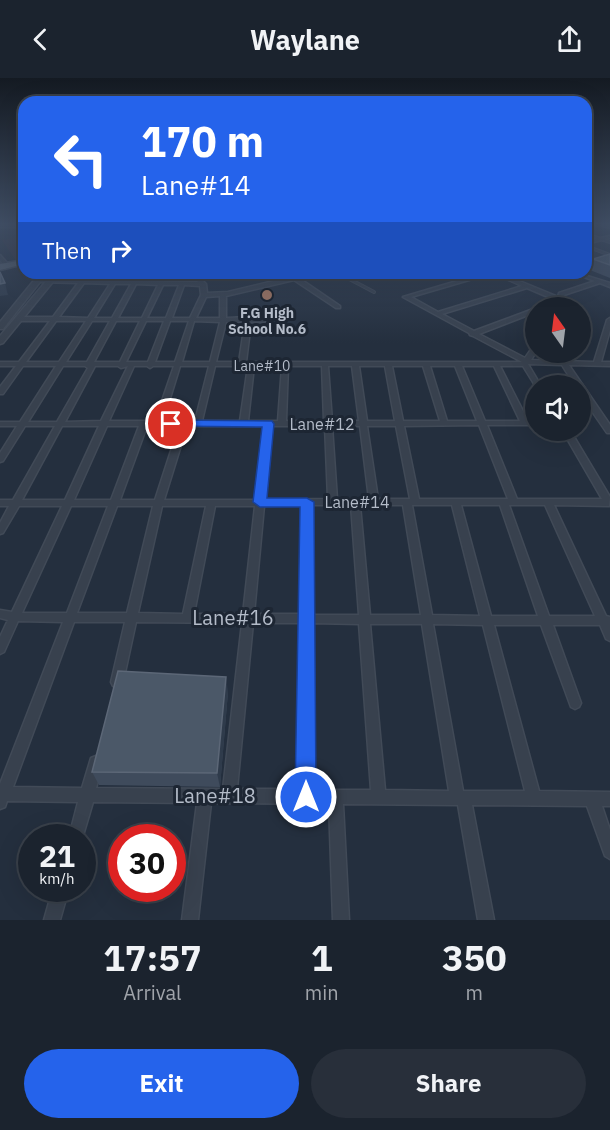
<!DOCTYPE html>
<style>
:root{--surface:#1b232e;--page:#282f3a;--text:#f1f3f6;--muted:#a0a4aa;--line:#39404a;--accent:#2563eb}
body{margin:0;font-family:"IBM Plex Sans",sans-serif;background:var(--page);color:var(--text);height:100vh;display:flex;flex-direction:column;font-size:22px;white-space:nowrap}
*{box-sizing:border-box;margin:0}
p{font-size:20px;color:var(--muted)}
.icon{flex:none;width:33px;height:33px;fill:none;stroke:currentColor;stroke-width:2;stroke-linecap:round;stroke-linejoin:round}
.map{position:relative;height:842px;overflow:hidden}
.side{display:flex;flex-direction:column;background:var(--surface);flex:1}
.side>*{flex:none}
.hud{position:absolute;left:18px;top:18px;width:574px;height:183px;border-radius:18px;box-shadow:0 6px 24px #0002,0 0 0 2px var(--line);background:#2563eb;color:#fff;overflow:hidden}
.needle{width:39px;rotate:346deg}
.tools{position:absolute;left:525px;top:219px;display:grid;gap:12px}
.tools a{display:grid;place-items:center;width:66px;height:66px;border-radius:50%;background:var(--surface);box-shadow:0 6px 24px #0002,0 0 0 2px var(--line);font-size:30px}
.speed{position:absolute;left:18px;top:746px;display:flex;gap:12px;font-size:30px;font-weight:700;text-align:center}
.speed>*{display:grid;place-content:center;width:78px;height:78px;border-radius:50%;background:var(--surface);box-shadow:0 6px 24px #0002,0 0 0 2px var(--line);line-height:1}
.speed small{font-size:15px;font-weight:400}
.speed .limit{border:9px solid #d22;background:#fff;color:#111}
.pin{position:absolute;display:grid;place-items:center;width:51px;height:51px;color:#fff;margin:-26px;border:3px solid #fff;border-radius:50%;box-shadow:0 2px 6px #0007}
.me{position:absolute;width:66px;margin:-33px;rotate:0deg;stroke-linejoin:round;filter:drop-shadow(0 0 4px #0008)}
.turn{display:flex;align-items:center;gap:21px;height:126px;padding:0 24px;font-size:27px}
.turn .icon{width:78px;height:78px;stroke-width:2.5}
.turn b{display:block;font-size:42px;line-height:51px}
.then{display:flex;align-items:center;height:57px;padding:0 24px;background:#0003;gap:12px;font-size:22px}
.eta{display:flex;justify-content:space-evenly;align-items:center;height:102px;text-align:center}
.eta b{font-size:36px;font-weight:800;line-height:42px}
.primary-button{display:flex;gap:12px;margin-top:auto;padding:12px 24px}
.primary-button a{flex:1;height:69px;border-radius:36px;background:var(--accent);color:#fff;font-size:24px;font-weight:800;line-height:69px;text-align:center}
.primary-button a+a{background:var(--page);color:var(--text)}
header{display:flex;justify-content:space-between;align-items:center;height:78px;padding:0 24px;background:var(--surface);font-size:27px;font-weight:800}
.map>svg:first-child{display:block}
</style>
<header><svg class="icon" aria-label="back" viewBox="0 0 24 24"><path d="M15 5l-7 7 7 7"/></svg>Waylane<svg class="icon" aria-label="share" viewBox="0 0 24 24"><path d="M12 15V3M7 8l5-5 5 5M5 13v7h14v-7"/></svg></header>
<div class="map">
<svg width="610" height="842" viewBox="0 0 610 842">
<rect width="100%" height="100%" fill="#242f3e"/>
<!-- medical -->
<path fill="#32303f" d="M24 159V182L16 183 2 162Z"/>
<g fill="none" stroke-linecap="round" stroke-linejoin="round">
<defs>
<g id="service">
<path d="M586 156 610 164"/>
<path d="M586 168 610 177"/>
<path d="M586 182 598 186"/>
<path d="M338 195 374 214"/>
<path d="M427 195 437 200"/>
</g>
<g id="minor">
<rect x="0" y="147" width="24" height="2"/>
<path d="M603 147H610V150L603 148Z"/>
<path d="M610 158V160L586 166V163Z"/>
<path d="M0 177 9 187V189H5L0 182Z"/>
<path d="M70 195 190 196 189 195H195L196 196 212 195 199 199 206 206 207 215 228 214 290 199 289 198 292 196C299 199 309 195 317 195L299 200 340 228V230H336L294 202 226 218V240C239 240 255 237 267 242L264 244H251L246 284H522L473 258 470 257 469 255 403 219 484 195H493L411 219 438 234 522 208 493 195H500L558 219 559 215 595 203 584 199V197L610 205V209L600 205 564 217 559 230H553L555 226 548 230H539L555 222 527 210 442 236 474 253 536 230V234L479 256 525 280 534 267 536 266V274L531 282 594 284 607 242 610 240V252L601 284H610V288L569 287 610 347V355H607L580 316V308H575L562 287 528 286 541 308H536V309L523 288H500L528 343H536V347H487L517 421H602L562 352H570L610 419 609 428 554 427 606 538 610 539V563L606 561 600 547H553L581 625 579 629 575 631 571 629 541 547H494L539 713 610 714V728H602L610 752V781L605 778 587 728 472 727 494 842H478L458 727 343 726 349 842H333L329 726 211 725 198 842H182L197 725 93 724 82 761V759H69L78 724 7 723 5 729 0 731V706L63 544 18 543 4 574 0 576V559L8 542 0 540V532L12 534 62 428H19L3 455 0 456V445L9 428H0V422H13L55 348H25L3 383 0 384V375L17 348H0V344H20L56 288H23L3 316H0V309L16 288H0V284H19L50 243H18L15 241 18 239H53L78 205 36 204 35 203 38 201 198 204 194 199 73 197ZM84 205 110 206 88 240 59 239ZM115 206H131L112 240H94ZM136 206 158 207 142 240H118ZM163 207H179L166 240H147ZM184 207 200 208 201 217 190 240H172ZM220 218V240H196L206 219ZM56 243H86L59 284H26ZM92 243H110L87 284H66ZM116 243H140L120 284H94ZM146 243H164L148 284H126ZM170 243H189L175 284H155ZM194 243 220 244 210 284H182ZM226 244H245L239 284H216ZM63 288H85L88 290 57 344H28ZM95 288H118L121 290 128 288 101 343 65 344ZM134 288H147L150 290 153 288H174L155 343H109ZM180 288H209L195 343H163ZM215 288H239L242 290 248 288 240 343H202ZM254 288H282L278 343H248ZM288 288H322L324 343H286ZM328 288H352L359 343H332ZM359 288H385L395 343H367ZM392 288H423L440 343H403ZM430 288H455L477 343H447ZM462 288H494L520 343H485ZM479 347 508 421H419L404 348ZM62 348H99L65 422H22ZM107 348H139L111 422H74ZM147 348H179L155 422H120ZM187 348H264L256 422H164ZM272 348H325L328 421 265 422ZM332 348H360L369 421H337ZM367 348H396L410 421H378ZM302 427 301 536H254L264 428ZM312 427H351L359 537H312ZM360 427H403L421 537H370ZM412 427H452L480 538 432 537ZM461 427H500L538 538H491ZM509 427H545L595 538H549ZM71 428H108L67 535H22ZM117 428H153L127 535H77ZM162 428H206L183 536 138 535ZM215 428H255L243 536H194ZM74 544H125L111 604 113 608 117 609 121 608 123 604 136 544 242 545 223 711 96 710 103 685 101 680 96 678 91 680 82 710 13 709ZM253 545H301L299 711H237ZM312 545 359 546 371 712H313ZM370 546H422L449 713 385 712ZM433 546 483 547 525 713H463Z"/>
<path d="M53 810H69L60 842H44Z"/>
</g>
<g id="tertiary">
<path d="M40 195H47L3 251H0V244Z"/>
<path d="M53 195H60L3 265 0 266V258Z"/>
</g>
<path id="primary" d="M24 182V186L0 192V186Z"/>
</defs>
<!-- service casing -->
<use href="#service" stroke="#414a57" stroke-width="4"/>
<!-- minor casing -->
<use href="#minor" stroke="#414a57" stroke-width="3"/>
<!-- tertiary casing -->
<use href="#tertiary" stroke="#414a57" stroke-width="3"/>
<!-- primary casing -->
<use href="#primary" stroke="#414a57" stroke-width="3"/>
<!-- service -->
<use href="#service" stroke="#38414e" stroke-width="2"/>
<!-- minor -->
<use href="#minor" fill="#38414e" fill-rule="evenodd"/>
<!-- tertiary -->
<use href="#tertiary" fill="#38414e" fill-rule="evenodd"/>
<!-- primary -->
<use href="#primary" fill="#56606e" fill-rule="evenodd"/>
</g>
<!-- wall -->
<g fill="#3f4b5c">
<path d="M610 176V200L590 192 593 181Z"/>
<path d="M228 614 220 709 99 707 92 694Z"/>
</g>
<!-- shaded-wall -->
<g fill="#2f3b4b">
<path d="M5 205 8 217 0 218V206Z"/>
<path d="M226 599 228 614 220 709 217 695Z"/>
</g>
<!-- building -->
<g fill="#4b5868" stroke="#5c6777" stroke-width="1.5">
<path d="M610 176V187L593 181Z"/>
<path d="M0 194 5 205 0 206Z"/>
<path d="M118 593 226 599 217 695 92 694Z"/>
</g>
<!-- sky -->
<linearGradient id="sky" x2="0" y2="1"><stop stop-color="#141a22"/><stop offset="0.55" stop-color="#3f4d63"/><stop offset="1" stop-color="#3f4d63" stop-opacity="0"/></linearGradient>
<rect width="610" height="265" fill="url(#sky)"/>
<!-- route -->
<path fill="#2563eb" stroke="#184099" stroke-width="1.5" d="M171 342 272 343 274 346 267 420H307L314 424 316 719 313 726 306 729 298 726 295 719 300 429H260L253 424 262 349 167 348V343Z"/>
<!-- markers -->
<circle fill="#8d6e63" stroke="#1d2633" stroke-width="2" cx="267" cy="217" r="6"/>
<g text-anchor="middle" stroke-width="6" stroke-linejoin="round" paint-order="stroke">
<!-- far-poi labels -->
<g font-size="14" font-weight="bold" fill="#b4bcc9" stroke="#1d2633">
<text x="267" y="240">F.G High<tspan x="267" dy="16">School No.6</tspan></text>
</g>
<!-- far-street labels -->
<g font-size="14" fill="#b4bcc9" stroke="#1d2633">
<text x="262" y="293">Lane#10</text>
</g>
<!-- street labels -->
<g font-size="16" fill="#b4bcc9" stroke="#1d2633">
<text x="322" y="352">Lane#12</text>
<text x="357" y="430">Lane#14</text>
</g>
<!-- near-street labels -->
<g font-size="20" fill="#b4bcc9" stroke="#1d2633">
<text x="233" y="547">Lane#16</text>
<text x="215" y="725">Lane#18</text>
</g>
</g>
</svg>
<div class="tools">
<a><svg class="needle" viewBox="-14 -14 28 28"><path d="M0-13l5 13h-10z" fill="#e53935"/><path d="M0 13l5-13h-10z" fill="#a0a4aa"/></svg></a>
<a><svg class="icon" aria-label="sound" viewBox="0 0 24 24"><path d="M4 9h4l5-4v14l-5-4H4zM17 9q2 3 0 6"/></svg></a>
</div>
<div class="speed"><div>21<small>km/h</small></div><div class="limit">30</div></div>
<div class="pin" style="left:171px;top:346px;background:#d93025"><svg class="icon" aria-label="arrive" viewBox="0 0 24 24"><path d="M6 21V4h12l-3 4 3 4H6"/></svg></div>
<svg class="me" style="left:306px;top:719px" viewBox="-20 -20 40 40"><circle r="17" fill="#2563eb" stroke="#fff" stroke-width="3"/><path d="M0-11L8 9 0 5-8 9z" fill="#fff"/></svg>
<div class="hud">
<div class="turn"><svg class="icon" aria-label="left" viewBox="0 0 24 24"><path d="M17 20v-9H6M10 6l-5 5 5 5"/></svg><div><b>170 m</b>Lane#14</div></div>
<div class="then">Then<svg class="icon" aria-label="right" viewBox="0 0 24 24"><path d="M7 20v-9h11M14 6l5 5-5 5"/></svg></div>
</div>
</div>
<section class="side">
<div class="eta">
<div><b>17:57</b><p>Arrival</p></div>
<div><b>1</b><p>min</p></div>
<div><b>350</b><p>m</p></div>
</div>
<div class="primary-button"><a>Exit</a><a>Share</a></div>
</section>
